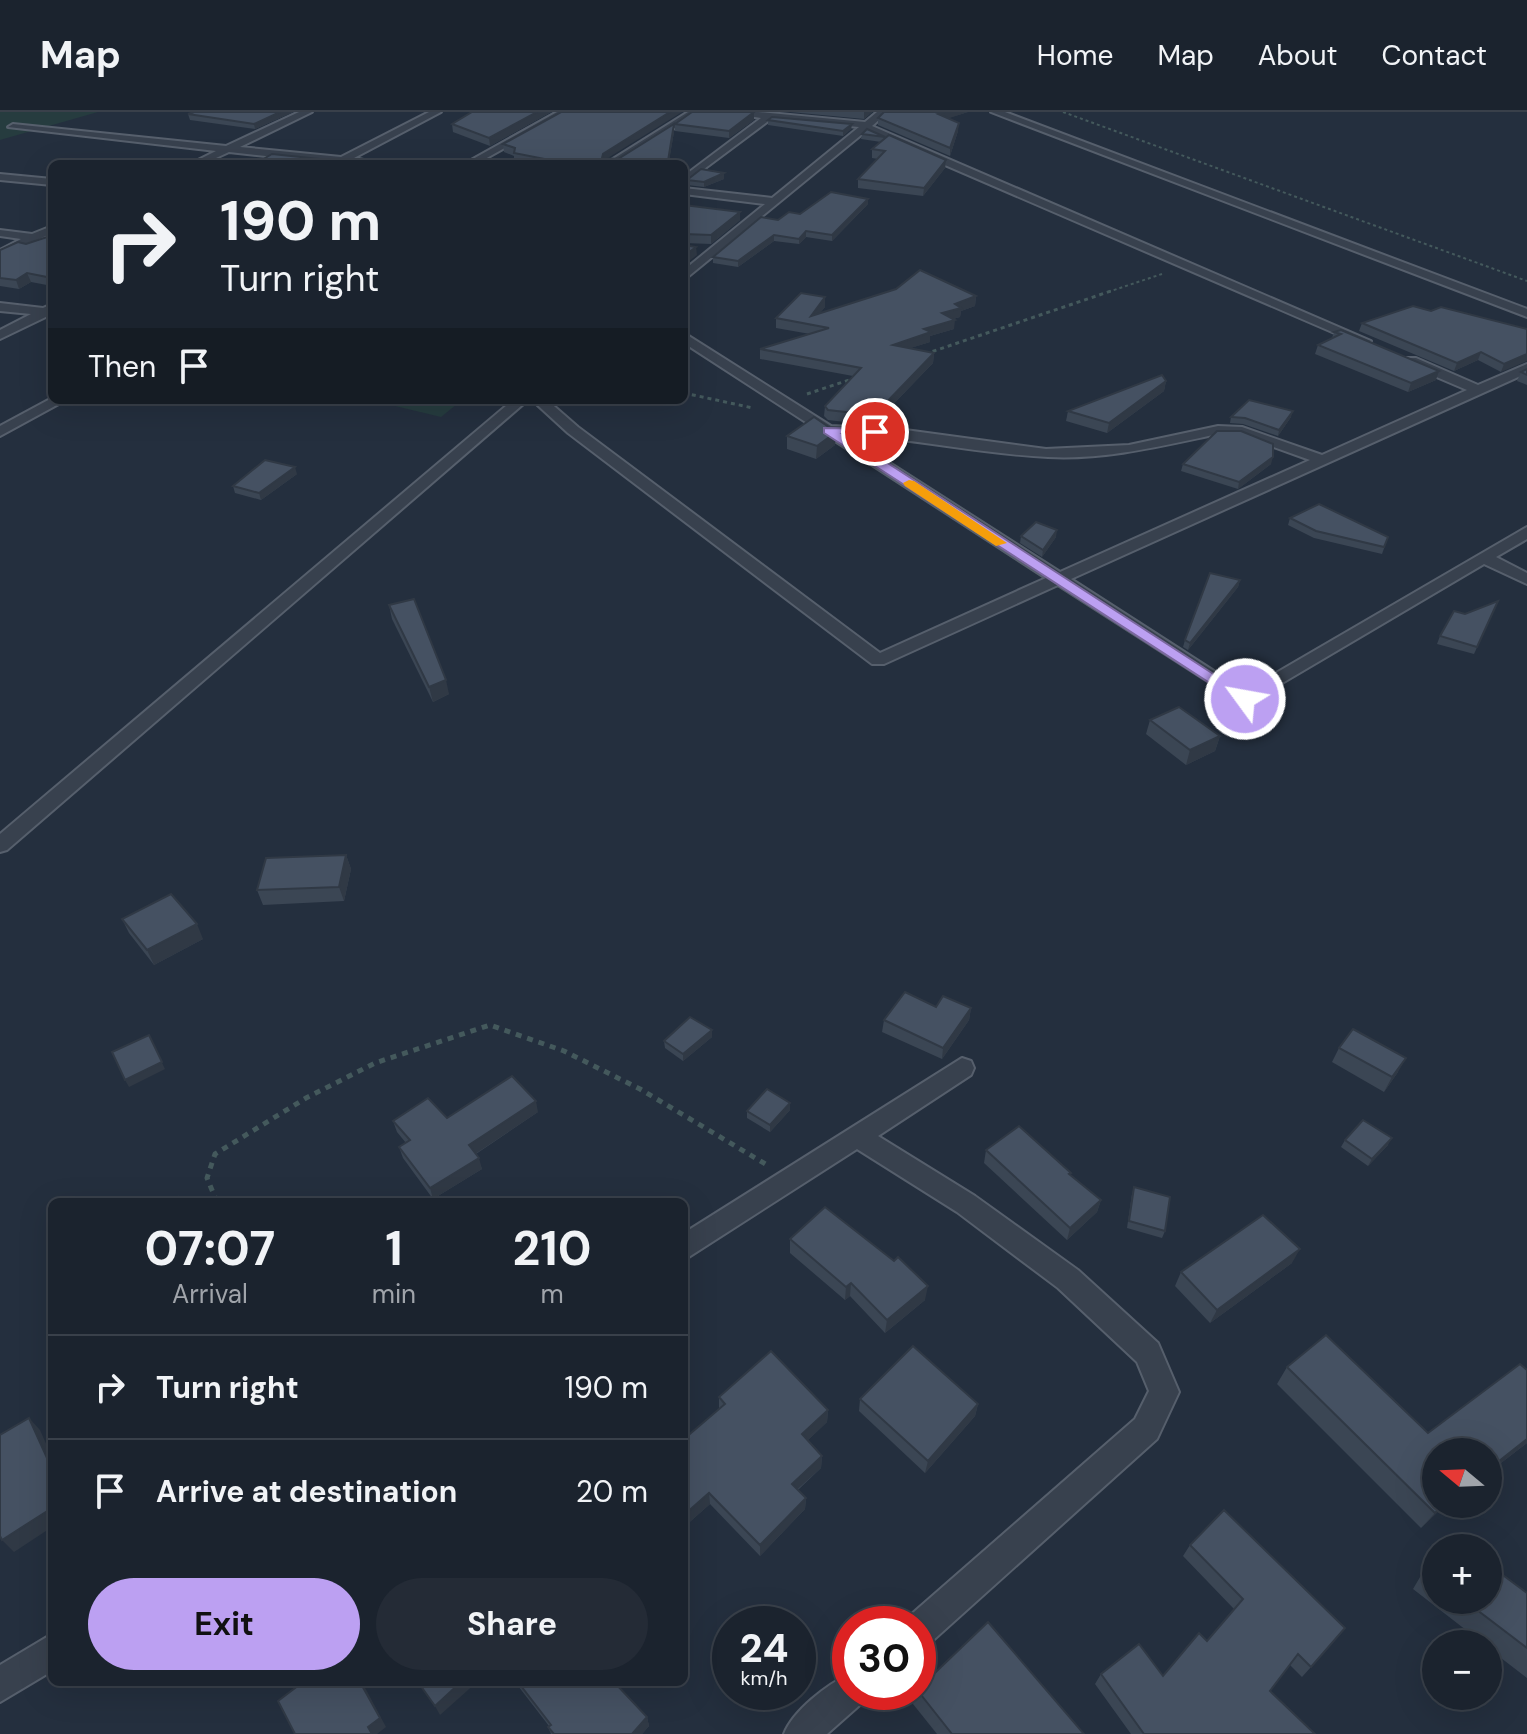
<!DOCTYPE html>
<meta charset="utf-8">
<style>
:root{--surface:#1b232e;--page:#242b36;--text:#f1f3f6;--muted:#a0a4aa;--line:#39404a;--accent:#bca0f2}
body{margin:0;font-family:"DM Sans",sans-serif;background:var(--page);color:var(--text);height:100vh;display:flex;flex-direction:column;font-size:30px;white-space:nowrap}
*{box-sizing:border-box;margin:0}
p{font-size:26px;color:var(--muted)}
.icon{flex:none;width:44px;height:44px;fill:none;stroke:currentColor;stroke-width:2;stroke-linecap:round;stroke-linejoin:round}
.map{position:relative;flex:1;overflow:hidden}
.sheet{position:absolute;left:48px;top:1086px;width:640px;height:488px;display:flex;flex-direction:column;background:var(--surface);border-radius:12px;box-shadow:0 8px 32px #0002,0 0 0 2px var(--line)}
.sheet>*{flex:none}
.top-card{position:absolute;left:48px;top:48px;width:640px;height:244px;border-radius:12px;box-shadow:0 8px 32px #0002,0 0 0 2px var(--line);background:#1b232e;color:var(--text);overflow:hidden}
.needle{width:52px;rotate:289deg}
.buttons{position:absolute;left:1422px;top:1326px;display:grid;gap:16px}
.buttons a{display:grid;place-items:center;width:80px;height:80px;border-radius:50%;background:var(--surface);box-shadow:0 8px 32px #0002,0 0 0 2px var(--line);font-size:40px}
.speed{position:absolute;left:712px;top:1494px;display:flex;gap:16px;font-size:40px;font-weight:700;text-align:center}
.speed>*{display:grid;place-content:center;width:104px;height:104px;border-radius:50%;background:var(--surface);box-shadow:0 8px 32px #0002,0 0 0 2px var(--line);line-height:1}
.speed small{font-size:20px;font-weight:400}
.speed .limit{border:12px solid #d22;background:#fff;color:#111}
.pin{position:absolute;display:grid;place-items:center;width:68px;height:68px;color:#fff;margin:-34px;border:4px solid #fff;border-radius:50%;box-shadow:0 2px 8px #0007}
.me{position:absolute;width:88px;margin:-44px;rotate:302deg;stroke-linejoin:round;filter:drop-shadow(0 0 6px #0008)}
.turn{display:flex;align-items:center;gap:28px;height:168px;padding:0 40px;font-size:36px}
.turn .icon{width:104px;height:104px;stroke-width:2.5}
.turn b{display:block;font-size:56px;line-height:68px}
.then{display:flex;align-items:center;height:76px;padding:0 40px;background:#0003;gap:16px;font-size:30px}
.eta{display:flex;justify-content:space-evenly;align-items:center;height:136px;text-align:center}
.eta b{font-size:48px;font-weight:700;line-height:56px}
.action{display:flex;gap:16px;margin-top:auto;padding:16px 40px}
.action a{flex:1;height:92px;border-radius:48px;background:var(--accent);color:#111;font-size:32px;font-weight:700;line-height:92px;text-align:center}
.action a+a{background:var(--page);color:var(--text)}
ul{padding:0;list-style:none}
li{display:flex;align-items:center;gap:24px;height:104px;padding:0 40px;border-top:2px solid var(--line)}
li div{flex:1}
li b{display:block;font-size:30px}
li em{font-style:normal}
header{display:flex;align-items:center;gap:48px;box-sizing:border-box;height:112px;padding:0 40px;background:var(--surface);border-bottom:2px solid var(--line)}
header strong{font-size:38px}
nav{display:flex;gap:44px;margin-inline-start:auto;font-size:28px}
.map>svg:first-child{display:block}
</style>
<header>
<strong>Map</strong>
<nav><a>Home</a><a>Map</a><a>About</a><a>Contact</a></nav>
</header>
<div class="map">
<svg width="1527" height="1622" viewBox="0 0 1527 1622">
<rect width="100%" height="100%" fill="#242f3e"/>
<!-- green -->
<g fill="#263c3f">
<path d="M0 0H98L0 28Z"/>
<path d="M370 288H462L441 305Z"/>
</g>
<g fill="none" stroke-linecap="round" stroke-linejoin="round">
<defs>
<g id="minor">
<path d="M299 0H312L240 35 341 45 429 0H441L354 46 383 52H341L229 40 203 52H190L216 39 8 15 13 12 226 34Z"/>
<path d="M557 0H569L476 52H464Z"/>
<path d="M688 0H700L617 52H605Z"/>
<path d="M723 0H758L865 10 877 0H888L872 14 1371 229 1360 232 866 19 684 168V158L765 92 684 82V76L772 86 859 15 771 7 684 72V64L761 6Z"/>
<path d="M991 0H1005L1527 197V205Z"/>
<path d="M0 62 52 67V73L0 68Z"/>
<path d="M52 114V121L0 145V138L21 127 0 124V118L32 122Z"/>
<path d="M0 191 43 196 52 192V202L0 227V218L31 202 0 199Z"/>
<path d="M684 221 831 314 898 317 1046 337 1129 333 1218 314 1242 315 1322 343 1467 278 1406 252V246H1416L1478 273 1527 252V261L1071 467 1245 579 1527 415V427L1496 445 1527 461V472L1484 452 1245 593 1058 473 884 552H872L568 321 532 288H547L578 315 880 541 1046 466 684 231ZM1218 322 1240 323 1310 348 1060 460 846 323C914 326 980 342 1048 345 1106 348 1161 334 1218 322Z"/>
<path d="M52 286 66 288 0 324V314Z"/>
<path d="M513 288H528L7 738 0 740V722Z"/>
<path d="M962 946 971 949 974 956 971 963 878 1024 975 1084 1078 1158 1158 1231 1179 1280 1157 1327 930 1531 918 1536V1512H904L906 1507 1135 1307 1149 1279 1137 1250 1058 1176 957 1100 857 1037 684 1148V1121Z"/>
<path d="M52 1522V1559L0 1590V1553Z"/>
<path d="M850 1562V1580H867L862 1591 827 1622H784C793 1599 827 1572 850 1562Z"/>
</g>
</defs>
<!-- minor casing -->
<use href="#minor" stroke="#565f6c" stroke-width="4"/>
<!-- path-far2 -->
<g stroke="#44595c" stroke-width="2" stroke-dasharray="3 3" stroke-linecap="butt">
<path d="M1063 0 1527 169"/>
<path d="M1108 180 1162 162"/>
</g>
<!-- path-far1 -->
<g stroke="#44595c" stroke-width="3" stroke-dasharray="4 4" stroke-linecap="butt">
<path d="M925 242 1114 178"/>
<path d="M684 281 753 296"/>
<path d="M807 282 855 266"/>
</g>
<!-- path -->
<path stroke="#44595c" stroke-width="5" stroke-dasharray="6 6" stroke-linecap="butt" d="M217 1090 207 1066 215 1042 306 986 375 951 490 913 564 939 640 977 767 1053"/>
<!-- minor -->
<use href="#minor" fill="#38414e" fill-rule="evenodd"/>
</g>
<!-- wall -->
<g fill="#3b4654">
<path d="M194 0H293L255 17 190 8 188 2Z"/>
<path d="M472 0H551L490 34 453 20 452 12Z"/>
<path d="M754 0V8L729 26 675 19V12Z"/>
<path d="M790 0H872L864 7Z"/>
<path d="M968 0 948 6 958 19 950 44 878 13V6Z"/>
<path d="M768 8 852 12 851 17 843 24 768 13Z"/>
<path d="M674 20 669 49 684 52 685 60 684 52H530L514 49V44L504 40 503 32 618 47Z"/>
<path d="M862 22 885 25 884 27 946 48 945 56 923 84 858 76V67L878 47 872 46V37L881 30 861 27Z"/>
<path d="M724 67 704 75 687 73V68Z"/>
<path d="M868 92 832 129 806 125 799 132 774 129 738 155 713 151V145L778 108 800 102Z"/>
<path d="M684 93 740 100V108L711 132 684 131Z"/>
<path d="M52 126V174L31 170 19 177 0 174V138Z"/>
<path d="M976 184 975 194 961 199 960 205 953 207 954 217 930 224V230L910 236 934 241 933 251 879 307 863 312 828 308 824 304 825 294 853 264 760 247V237L810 222 776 216V206L825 195 819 202Z"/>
<path d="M1431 199 1527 217 1501 260 1478 248 1454 259 1359 219 1362 211Z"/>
<path d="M1334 220 1436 268 1408 280 1315 242 1318 233 1332 226Z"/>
<path d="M1527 256V273L1517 269 1521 260Z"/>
<path d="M1166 269 1164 279 1107 321 1066 309 1068 299Z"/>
<path d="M1231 305H1291L1278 324 1243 312 1230 311Z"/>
<path d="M836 320 835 333 816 347 787 337V324Z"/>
<path d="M1183 352H1271L1238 377 1181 359Z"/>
<path d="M297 362 261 388 235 381 233 374Z"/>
<path d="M1290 406 1388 425 1382 442 1314 426 1288 413Z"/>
<path d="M1021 424 1056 425 1042 445 1020 431Z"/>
<path d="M1240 468 1238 475 1188 538 1183 535 1185 528Z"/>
<path d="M1498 489 1474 542 1437 532 1440 524Z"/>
<path d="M389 493 449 582 433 590 392 507Z"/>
<path d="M1150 608 1220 624 1215 639 1186 653 1146 622Z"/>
<path d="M346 743 351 757 344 789 263 793 257 778Z"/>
<path d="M122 807 203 827 154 853 129 821Z"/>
<path d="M936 895 971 896 969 908 942 947 882 920 884 908Z"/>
<path d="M712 918V925L683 949 665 936 664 929Z"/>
<path d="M1339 936 1398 960 1384 980 1332 950Z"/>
<path d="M790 991V998L770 1020 747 1006V999Z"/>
<path d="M538 1000 476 1042 482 1057 433 1087 403 1046 399 1035 406 1031 397 1020 393 1009Z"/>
<path d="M1345 1028 1388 1033 1368 1054 1341 1035Z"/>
<path d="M986 1038 1070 1063 1101 1088 1097 1100 1067 1128 984 1051Z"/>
<path d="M1134 1075 1165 1119 1162 1126 1127 1116 1132 1082Z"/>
<path d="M790 1127 925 1188 885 1221 850 1184 845 1188 790 1141Z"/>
<path d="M1292 1151 1210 1211 1175 1174 1181 1160Z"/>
<path d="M1287 1255 1428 1321 1527 1258V1331L1488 1361V1340L1436 1392H1446L1421 1416 1277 1272Z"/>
<path d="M719 1285 828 1298 827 1310 808 1328 822 1344 821 1356 798 1378 806 1386 805 1397 760 1444 710 1392 684 1415V1327L719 1297Z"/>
<path d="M860 1287 978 1292 975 1304 925 1361 859 1299Z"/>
<path d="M1451 1423 1467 1436H1438Z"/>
<path d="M1190 1433 1311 1555 1302 1565 1290 1553 1270 1579 1315 1622H1131L1095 1572 1101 1562 1163 1564 1207 1529 1234 1497 1183 1444Z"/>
<path d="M1436 1438V1488H1488L1527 1481V1566L1488 1536V1532H1484L1413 1477Z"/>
<path d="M515 1570H614L647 1605 649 1614 642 1622H551L548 1615 549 1614Z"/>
<path d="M916 1580H918L1084 1622H937L913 1592Z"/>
</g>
<!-- shaded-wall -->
<g fill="#303945">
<path d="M280 0H293L255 17 254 12Z"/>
<path d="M537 0H551L490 34 489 26Z"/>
<path d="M670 0H682L603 49V52V42Z"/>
<path d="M754 0V8L729 26V19Z"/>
<path d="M864 0H872L864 7Z"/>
<path d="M945 0H968L937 10 938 2Z"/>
<path d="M959 11 958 19 950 44V36Z"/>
<path d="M674 12V20L668 52Z"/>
<path d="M852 12 851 17 843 24V19Z"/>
<path d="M946 48 945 56 923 84 924 76Z"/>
<path d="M724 61V67L704 75V70Z"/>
<path d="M868 87V92L832 129V123Z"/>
<path d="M740 100V108L711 132V123Z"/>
<path d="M806 119V125L799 132V127Z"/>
<path d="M774 123V129L738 155V149Z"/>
<path d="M696 135 697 143 684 153V144Z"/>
<path d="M27 161 31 170 19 177 16 168Z"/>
<path d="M976 184 975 194 961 199 960 205 941 210 942 201 955 192Z"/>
<path d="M825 185V195L810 214 811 204Z"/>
<path d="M955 208 954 217 930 224V230L892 242 893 233 924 217Z"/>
<path d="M1481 240 1478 248 1454 259 1457 251Z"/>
<path d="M934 241 933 251 879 307 863 312V302Z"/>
<path d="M1527 242V249L1501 260 1504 252Z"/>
<path d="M1439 259 1436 268 1408 280 1411 271Z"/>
<path d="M1166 269 1164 279 1107 321 1109 311Z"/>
<path d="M1293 299 1291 305 1278 324 1279 318Z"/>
<path d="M836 320 835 333 816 347 817 334Z"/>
<path d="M1273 345 1271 352 1238 377 1239 370Z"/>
<path d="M295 355 297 362 261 388 259 381Z"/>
<path d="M1057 418 1056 425 1042 445 1043 438Z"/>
<path d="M1240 468 1238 475 1188 538 1190 531Z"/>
<path d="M446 568 449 582 433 590 429 575Z"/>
<path d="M1220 624 1215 639 1186 653 1190 638Z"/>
<path d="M346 743 351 757 344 789 339 775Z"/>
<path d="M197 812 203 827 154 853 147 838Z"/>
<path d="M971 896 969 908 942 947 943 936Z"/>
<path d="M712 918V925L683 949V942Z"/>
<path d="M149 923 165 957 129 975 125 968Z"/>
<path d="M1406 946 1398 960 1384 980 1392 965Z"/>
<path d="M536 989 538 1000 472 1044 469 1033Z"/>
<path d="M790 991V998L770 1020V1013Z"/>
<path d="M1392 1026 1388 1033 1368 1054 1372 1047Z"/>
<path d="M479 1046 482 1057 433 1087 430 1076Z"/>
<path d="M1101 1088 1097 1100 1067 1128 1070 1116Z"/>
<path d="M1300 1137 1292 1151 1210 1211 1217 1198Z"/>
<path d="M851 1171 850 1184 845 1188 846 1175Z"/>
<path d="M928 1174 925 1188 885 1221 887 1208Z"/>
<path d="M978 1292 975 1304 925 1361 928 1349Z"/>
<path d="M828 1298 827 1310 802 1334V1322Z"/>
<path d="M29 1306 40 1318 52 1345V1357Z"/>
<path d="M1527 1327V1331L1488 1361V1357Z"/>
<path d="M822 1344 821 1356 791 1383 792 1372Z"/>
<path d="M709 1381 710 1392 684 1415V1403Z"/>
<path d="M806 1386 805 1397 760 1444V1433Z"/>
<path d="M1444 1392H1446L1421 1416 1435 1401Z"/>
<path d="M52 1396V1415L14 1440 2 1428Z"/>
<path d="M360 1570H362L386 1615 377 1622H372L368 1615Z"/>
<path d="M461 1570H477L440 1603 435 1594Z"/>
<path d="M647 1605 649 1614 642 1622H632Z"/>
</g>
<!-- building -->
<g fill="#455162" stroke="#303945" stroke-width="2">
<path d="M194 0H280L254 12 188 2Z"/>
<path d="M472 0H537L489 26 452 12Z"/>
<path d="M561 0H670L603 42 602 46 618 47 674 12 668 49 684 52H570L514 41 515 36 503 32Z"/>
<path d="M692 0H754L729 19 675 12Z"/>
<path d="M884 0H945L938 2 959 11 950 36 878 6Z"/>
<path d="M772 5 852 12 843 19 768 8Z"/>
<path d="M867 17 885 25 862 22Z"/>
<path d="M889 23 946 48 924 76 858 67 885 39 872 37Z"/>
<path d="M272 42 348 50 360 52H255Z"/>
<path d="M701 57 724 61 704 70 687 68Z"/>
<path d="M831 80 868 87 832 123 806 119 799 127 774 123 738 149 713 145 761 105 778 108 789 100 800 102Z"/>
<path d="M684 93 740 100 711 123 684 122Z"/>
<path d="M47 125 52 126V166L27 161 16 168 0 166V138L18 130 26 132Z"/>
<path d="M684 133 696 135 684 144Z"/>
<path d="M920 158 976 184 955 192 961 196 942 201 955 208 924 217 931 220 893 233 934 241 880 297 863 302 828 298 825 294 861 256 760 237 829 216 776 206 801 181 825 185 811 204 896 177Z"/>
<path d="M1413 194 1431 199 1441 195 1527 217V242L1504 252 1481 240 1457 251 1362 211Z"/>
<path d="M1341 218 1439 259 1411 271 1318 233 1341 222 1334 220Z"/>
<path d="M1527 257V263L1521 260Z"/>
<path d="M1162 263 1166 269 1109 311 1068 299Z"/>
<path d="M1249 288 1293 299 1279 318 1245 306 1231 305Z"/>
<path d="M814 305 836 320 817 334 787 324Z"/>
<path d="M1217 319H1241L1273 332V345L1239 370 1183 352Z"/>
<path d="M265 348 295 355 259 381 233 374Z"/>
<path d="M1319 392 1388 425 1384 435 1316 419 1290 406Z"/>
<path d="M1036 410 1057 418 1043 438 1021 424Z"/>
<path d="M1210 461 1240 468 1190 531 1185 528Z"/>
<path d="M414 487 446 568 429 575 389 493Z"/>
<path d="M1498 489 1477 535 1440 524 1454 499 1465 502Z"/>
<path d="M1179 595 1220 624 1190 638 1150 608Z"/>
<path d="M346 743 339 775 257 778 266 746Z"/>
<path d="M171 782 197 812 147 838 122 807Z"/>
<path d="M905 880 936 895 943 884 971 896 943 936 884 908Z"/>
<path d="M690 905 712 918 683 942 664 929Z"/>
<path d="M1353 917 1406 946 1392 965 1339 936Z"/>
<path d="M149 923 162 950 125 968 112 940Z"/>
<path d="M512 964 536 989 469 1033 479 1046 430 1076 399 1035 410 1028 393 1009 428 986 447 1006Z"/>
<path d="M767 977 790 991 770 1013 747 999Z"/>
<path d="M1363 1008 1392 1026 1372 1047 1345 1028Z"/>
<path d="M1019 1014 1071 1061 1069 1062 1101 1088 1070 1116 986 1038Z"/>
<path d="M1134 1075 1170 1085 1165 1119 1129 1109Z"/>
<path d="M178 1085 180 1090H168Z"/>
<path d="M825 1095 894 1149 898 1145 928 1174 887 1208 851 1171 846 1175 790 1127Z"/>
<path d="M1263 1103 1300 1137 1217 1198 1181 1160Z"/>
<path d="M1326 1223 1428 1321 1520 1252 1527 1258V1327L1489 1357 1488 1340H1436V1392H1444L1435 1401 1287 1255Z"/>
<path d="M913 1234 978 1292 928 1349 860 1287Z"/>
<path d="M771 1239 828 1298 802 1322 822 1344 792 1372 806 1386 760 1433 709 1381 684 1403V1327L725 1292 719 1285Z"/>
<path d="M29 1306 52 1357V1396L2 1428 0 1424V1323Z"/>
<path d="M1224 1398 1345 1516 1311 1555 1298 1542 1270 1579 1315 1622H1144L1101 1562 1139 1532 1163 1564 1199 1521 1207 1529 1243 1487 1190 1433Z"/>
<path d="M1451 1423 1467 1436H1443Z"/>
<path d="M1436 1448V1466L1429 1461Z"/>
<path d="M1488 1452 1527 1481V1536L1464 1488H1488Z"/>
<path d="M988 1510 1084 1622H952L918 1579V1577Z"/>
<path d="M303 1570H360L380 1606 368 1615 372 1622H295L278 1589Z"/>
<path d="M418 1570H461L435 1594Z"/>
<path d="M518 1570H614L647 1605 632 1622H554L548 1615 551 1613Z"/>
</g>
<!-- route -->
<path fill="#bca0f2" stroke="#7a689d" stroke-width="2" d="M824 316 879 317V322L875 323 843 322 1252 587 1245 592 1239 590 824 321Z"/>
<!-- slow -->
<path fill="#f59e0b" d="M909 368 914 369 1007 431 996 434 905 374 903 371Z"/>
</svg>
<div class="buttons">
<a><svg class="needle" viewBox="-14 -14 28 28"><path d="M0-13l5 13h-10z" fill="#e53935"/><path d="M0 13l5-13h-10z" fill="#a0a4aa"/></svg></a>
<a>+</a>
<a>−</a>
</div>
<div class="speed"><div>24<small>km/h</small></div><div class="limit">30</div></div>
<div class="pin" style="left:875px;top:320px;background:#d93025"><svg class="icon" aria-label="arrive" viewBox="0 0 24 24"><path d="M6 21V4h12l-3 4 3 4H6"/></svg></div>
<svg class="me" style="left:1245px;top:587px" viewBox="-20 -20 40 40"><circle r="17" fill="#bca0f2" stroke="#fff" stroke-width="3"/><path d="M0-11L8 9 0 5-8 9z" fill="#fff"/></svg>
<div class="top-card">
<div class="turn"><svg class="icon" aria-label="right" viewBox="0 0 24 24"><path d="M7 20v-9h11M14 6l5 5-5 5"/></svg><div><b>190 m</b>Turn right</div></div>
<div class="then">Then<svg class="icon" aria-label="arrive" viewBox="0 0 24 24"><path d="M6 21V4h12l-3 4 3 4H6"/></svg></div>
</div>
<section class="sheet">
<div class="eta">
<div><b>07:07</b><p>Arrival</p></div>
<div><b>1</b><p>min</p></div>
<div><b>210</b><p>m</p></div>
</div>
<ul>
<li><svg class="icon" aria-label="right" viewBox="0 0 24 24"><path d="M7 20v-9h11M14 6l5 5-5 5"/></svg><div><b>Turn right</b></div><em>190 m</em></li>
<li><svg class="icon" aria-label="arrive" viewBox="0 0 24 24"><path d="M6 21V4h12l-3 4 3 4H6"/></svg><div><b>Arrive at destination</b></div><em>20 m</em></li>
</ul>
<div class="action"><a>Exit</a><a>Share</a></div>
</section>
</div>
